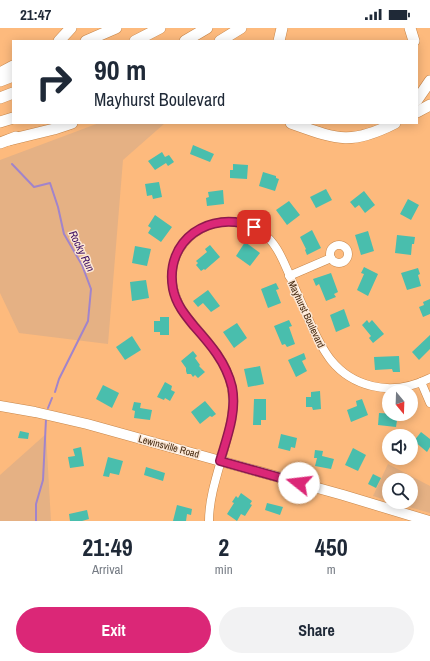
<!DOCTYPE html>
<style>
:root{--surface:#fff;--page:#f2f2f3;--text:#1f2937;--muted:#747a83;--accent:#db2777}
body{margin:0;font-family:"Archivo Narrow",sans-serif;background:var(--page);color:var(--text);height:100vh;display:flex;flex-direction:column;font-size:15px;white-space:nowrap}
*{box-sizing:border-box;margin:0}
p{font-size:13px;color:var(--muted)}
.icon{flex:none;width:22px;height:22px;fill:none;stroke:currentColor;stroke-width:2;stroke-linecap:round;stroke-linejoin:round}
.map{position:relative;height:493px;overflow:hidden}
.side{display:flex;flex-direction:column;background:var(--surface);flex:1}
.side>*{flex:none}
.top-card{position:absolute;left:12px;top:12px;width:406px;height:84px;border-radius:0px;box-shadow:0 2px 10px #0003;background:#fff;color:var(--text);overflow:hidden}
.needle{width:26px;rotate:161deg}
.fabs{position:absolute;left:382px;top:357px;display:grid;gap:8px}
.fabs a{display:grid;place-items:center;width:36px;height:36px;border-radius:50%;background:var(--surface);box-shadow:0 2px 10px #0003;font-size:20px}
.pin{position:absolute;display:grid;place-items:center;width:34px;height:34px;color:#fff;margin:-17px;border-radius:8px;box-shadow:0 2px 6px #0006}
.me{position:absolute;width:44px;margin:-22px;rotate:286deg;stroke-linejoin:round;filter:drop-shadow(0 0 3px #0008)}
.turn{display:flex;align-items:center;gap:14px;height:84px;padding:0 16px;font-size:18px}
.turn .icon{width:52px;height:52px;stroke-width:2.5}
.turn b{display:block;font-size:28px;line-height:34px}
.eta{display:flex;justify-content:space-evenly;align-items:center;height:68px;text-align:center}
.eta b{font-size:24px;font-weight:800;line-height:28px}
.action{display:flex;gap:8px;margin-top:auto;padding:8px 16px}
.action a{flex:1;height:46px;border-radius:24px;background:var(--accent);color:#fff;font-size:16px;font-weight:800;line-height:46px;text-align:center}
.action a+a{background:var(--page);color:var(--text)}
.status{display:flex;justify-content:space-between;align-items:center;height:28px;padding:0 20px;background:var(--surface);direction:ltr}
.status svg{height:11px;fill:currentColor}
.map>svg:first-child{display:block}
</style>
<div class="status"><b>21:47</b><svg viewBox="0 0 49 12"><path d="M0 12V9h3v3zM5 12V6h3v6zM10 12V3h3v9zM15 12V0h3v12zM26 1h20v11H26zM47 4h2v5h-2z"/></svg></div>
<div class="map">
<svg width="430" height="493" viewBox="0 0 430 493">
<rect width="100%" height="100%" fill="#fdba7d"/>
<!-- green -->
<g fill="#e5b184">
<path d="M99 95H165L123 132 108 316 19 305 0 265V132Z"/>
<path d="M46 406 51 493H0V447Z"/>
<path d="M388 436 430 458V485L392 474H411V452H389V473L373 468Z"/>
</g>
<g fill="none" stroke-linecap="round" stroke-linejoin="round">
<!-- stream -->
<g stroke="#a184cb" stroke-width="2">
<path d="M12 136 34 159 50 155 58 179 64 206 82 237 91 261 88 293 59 351 55 364"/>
<path d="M48 380 52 370"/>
<path d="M36 493V476L43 452 46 391"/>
</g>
</g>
<!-- building -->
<g fill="#49bead">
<path d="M193 117 214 126 210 134 190 126Z"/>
<path d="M162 124 165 129 169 127 174 134 168 138 166 135 155 142 148 133Z"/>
<path d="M233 136 248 137 247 151 230 150V142H233Z"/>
<path d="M263 144 276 148V150L279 151 275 163 259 158Z"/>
<path d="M159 154 162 169 153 171 152 167 147 168 145 156Z"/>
<path d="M326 161 332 172 316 180 310 169Z"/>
<path d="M223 162 224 176 207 178 206 170 209 169 208 164Z"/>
<path d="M364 163 375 177 365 185 359 177 355 180 350 174Z"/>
<path d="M408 171 419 177 411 192 400 186Z"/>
<path d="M289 173 300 187 287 197 276 182Z"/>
<path d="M155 187 172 199 161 214 148 205 151 200 148 198Z"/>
<path d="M312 202 321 220 307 227 305 222 306 221 300 209Z"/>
<path d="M368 203 374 223 361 227 355 207Z"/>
<path d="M397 207 415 209 414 216H412L411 227 395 225Z"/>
<path d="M245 214 260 225 250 238 236 228Z"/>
<path d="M210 217 220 229 205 242 204 241 201 243 196 237 198 235 196 233 207 224 205 221Z"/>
<path d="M135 218 151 221 147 238 132 235Z"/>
<path d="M364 239 378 246 368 268 357 262 364 246 361 245Z"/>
<path d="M418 240 420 246 418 247 421 258 407 262 401 245Z"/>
<path d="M331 245 338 264 334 266 336 269 326 273 319 256 316 258 313 251Z"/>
<path d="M146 252 149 270 132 273 130 254Z"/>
<path d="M276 255 279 261 276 262 281 275 268 280 261 261Z"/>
<path d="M208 262 220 278 211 284 203 275 198 279 193 273Z"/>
<path d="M430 271V286L423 289 419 279 424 277 423 274Z"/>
<path d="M344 281 350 298 336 304 330 287Z"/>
<path d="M160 289H169V307H160V304H154V293H160Z"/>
<path d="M289 292 292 298 289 299 295 316 287 319 285 316 282 317 274 298Z"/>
<path d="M367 292 369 295 372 292 384 306 373 315 369 310 371 308 362 297Z"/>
<path d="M237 295 247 310 234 320 223 304Z"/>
<path d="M430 307V321L419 332 412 324Z"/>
<path d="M132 308 141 322 125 332 116 319Z"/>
<path d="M193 323 197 328 195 330 200 337 199 338 205 344 198 350 195 347 193 349 191 346H187L186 343V340L181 333Z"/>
<path d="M304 325 306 331 302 333 307 343 296 349 288 332Z"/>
<path d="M399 328 400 344H393L392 341 375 342 374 329Z"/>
<path d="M260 338 264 356 248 359 244 341Z"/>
<path d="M165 354 172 358 171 362 175 364 170 373 165 370 164 372 157 369Z"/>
<path d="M103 357 119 365 112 380 96 371Z"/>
<path d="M320 363 321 381 313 382 312 379H306V369H311V364Z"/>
<path d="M254 371H266V392H261V397H253Z"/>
<path d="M362 371 368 387 351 394 347 382 357 378 356 373Z"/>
<path d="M205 373 216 386 212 389 210 388 200 396 191 384Z"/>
<path d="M134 374 141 375 140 380 152 382 150 392 134 390 135 383 132 382Z"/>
<path d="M379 385 398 386 396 399 378 397Z"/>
<path d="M20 403 29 405 28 411 18 410Z"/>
<path d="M421 404 430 411V419L427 424 414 413Z"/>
<path d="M281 406 297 410 295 420 291 419 290 423 278 420Z"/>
<path d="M81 419 84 438 70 440 68 429 75 428 73 421Z"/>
<path d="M353 420 366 427 358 443 345 437Z"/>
<path d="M315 422 323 423 322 428 334 431 331 441 315 438 317 430H314Z"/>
<path d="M108 429 123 433 119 447 110 445 109 449 103 448Z"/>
<path d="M146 439 165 445 163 453 144 447Z"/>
<path d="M373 446 381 450 376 460 368 456Z"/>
<path d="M241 465 252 473 250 476 252 477 245 488 241 486 237 493 227 486 234 475 232 474 236 468 238 470Z"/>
<path d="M267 475 283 479 280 487 265 482Z"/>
<path d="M177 477 192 481 191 487 187 486 186 493H173Z"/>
<path d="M87 482 89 491 82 493H70L69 486Z"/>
</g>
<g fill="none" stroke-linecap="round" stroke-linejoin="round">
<defs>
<g id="minor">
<circle cx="339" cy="226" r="9"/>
<path d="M289 248 331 230"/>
<path d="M421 354 430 375"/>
<path d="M209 493C209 442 250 385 224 337 213 316 195 300 181 281 177 272 173 263 172 253 169 206 224 177 261 204 276 214 282 230 289 246 295 261 302 276 308 290 322 322 335 349 372 358 392 363 412 359 430 350"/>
</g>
<path id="major" d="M0 378 35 384 87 396 343 467 429 493"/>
<g id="highway">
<path d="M410 0 414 13"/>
<path d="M59 13 71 0"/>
<path d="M86 13 116 0"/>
<path d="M135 13 160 0"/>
<path d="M185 13 207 0"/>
<path d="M220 13 241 0"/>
<path d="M279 13 282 0"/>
<path d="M0 45 13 38"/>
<path d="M0 53 13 48"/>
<path d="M0 70 13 65"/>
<path d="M417 72 430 53"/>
<path d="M417 84 430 77"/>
<path d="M0 94 13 90"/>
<path d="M291 95C336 111 350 118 395 95"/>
<path d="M9 112 54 101 72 95"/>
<path d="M0 115 16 109"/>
</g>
</defs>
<!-- minor casing -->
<use href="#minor" stroke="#c6864a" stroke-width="9"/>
<!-- major casing -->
<use href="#major" stroke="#c6864a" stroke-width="11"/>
<!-- highway casing -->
<use href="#highway" stroke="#c6864a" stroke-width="12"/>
<!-- minor -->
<use href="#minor" stroke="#fff" stroke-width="8"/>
<!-- major -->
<use href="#major" stroke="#fff" stroke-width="10"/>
<!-- highway -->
<use href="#highway" stroke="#fff" stroke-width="11"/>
</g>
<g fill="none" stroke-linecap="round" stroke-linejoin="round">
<defs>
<path id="route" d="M254 199C210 181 164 212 173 261 176 276 185 287 194 298 210 316 226 334 232 359 237 384 227 409 220 433L299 455"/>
</defs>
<!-- route casing -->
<use href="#route" stroke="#8e194d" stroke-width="10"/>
<!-- route -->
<use href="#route" stroke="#db2777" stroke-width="7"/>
</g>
<g text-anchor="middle" stroke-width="3" stroke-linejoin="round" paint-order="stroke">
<!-- street labels -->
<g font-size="10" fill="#43280f" stroke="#fbe6d4">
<text transform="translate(307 286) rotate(65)" y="4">Mayhurst Boulevard</text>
<text transform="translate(169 418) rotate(15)" y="4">Lewinsville Road</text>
</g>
<!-- water labels -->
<g font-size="11" font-style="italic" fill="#390a61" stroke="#fbe6d4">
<text transform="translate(82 223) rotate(64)" y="4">Rocky Run</text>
</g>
</g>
</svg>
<div class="fabs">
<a><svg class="needle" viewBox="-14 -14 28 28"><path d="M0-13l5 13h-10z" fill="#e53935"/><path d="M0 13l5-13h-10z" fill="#747a83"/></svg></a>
<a><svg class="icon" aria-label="sound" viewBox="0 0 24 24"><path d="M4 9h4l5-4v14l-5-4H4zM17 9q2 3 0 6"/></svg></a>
<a><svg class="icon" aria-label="search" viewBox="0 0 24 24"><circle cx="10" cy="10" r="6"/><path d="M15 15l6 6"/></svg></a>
</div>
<div class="pin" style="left:254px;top:199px;background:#d93025"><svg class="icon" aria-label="arrive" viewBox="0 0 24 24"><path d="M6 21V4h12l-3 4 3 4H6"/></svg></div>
<svg class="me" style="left:299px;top:455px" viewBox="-20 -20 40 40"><circle r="19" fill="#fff"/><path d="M0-13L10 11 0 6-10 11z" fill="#db2777"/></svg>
<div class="top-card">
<div class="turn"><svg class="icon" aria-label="right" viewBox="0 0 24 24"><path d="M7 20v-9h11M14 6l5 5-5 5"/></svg><div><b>90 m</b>Mayhurst Boulevard</div></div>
</div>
</div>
<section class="side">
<div class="eta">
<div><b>21:49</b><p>Arrival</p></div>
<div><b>2</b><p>min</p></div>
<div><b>450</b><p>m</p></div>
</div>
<div class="action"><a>Exit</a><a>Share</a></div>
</section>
